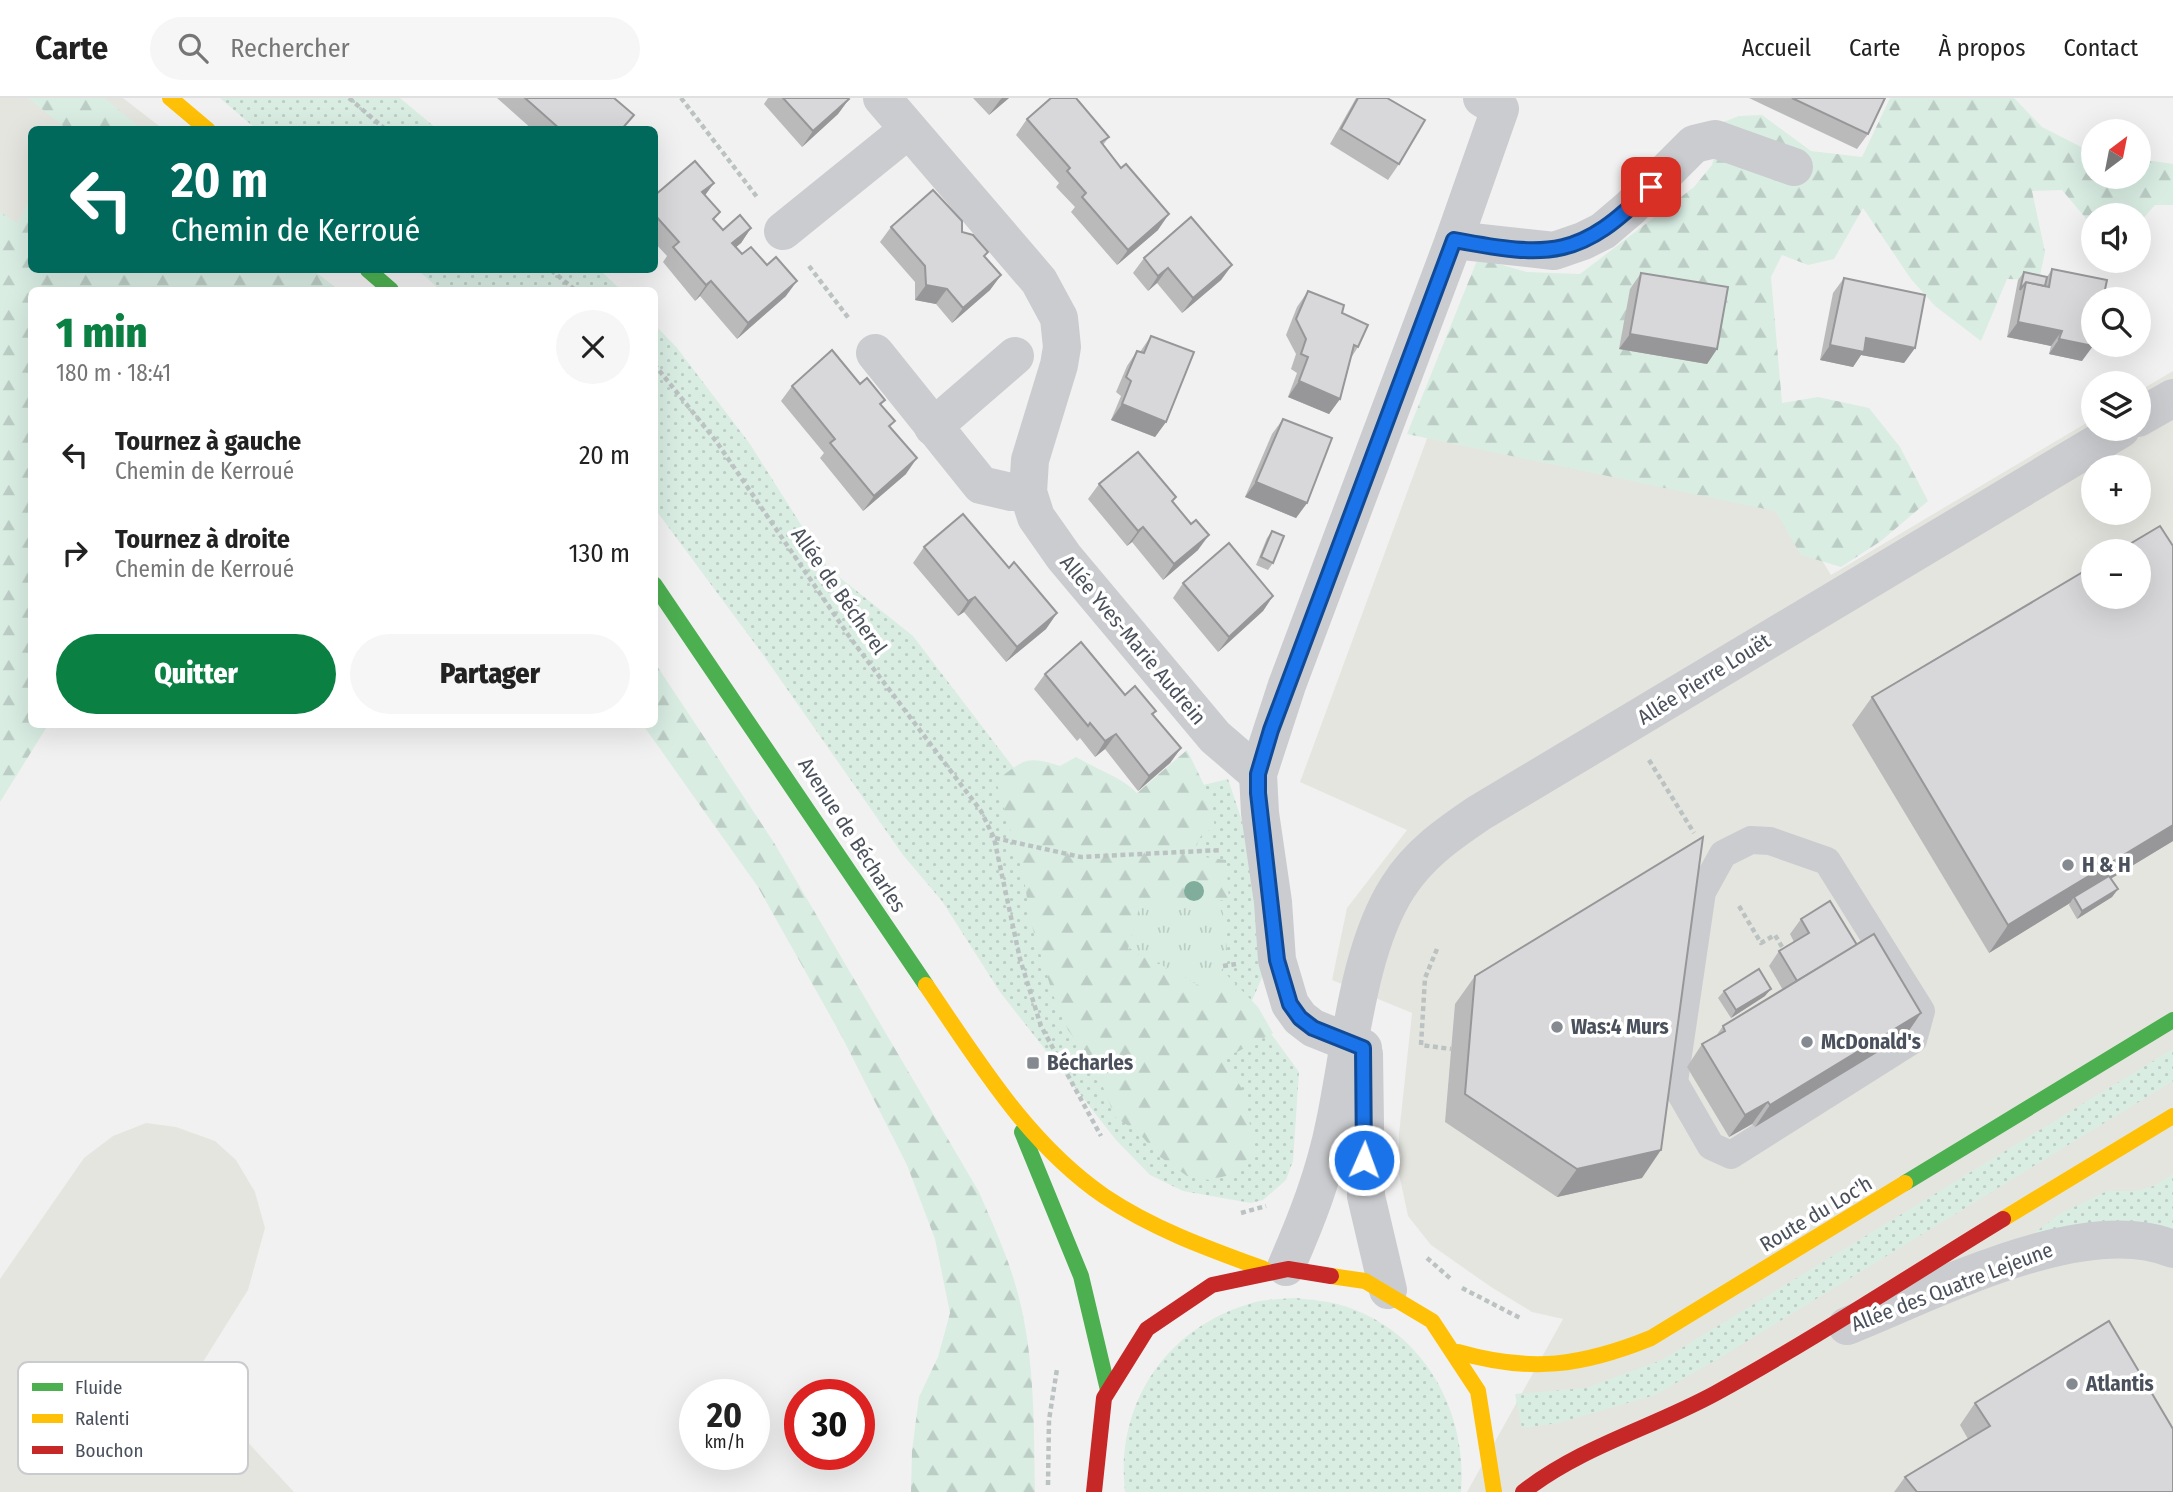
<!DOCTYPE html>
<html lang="fr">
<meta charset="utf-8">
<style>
:root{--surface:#fff;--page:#f6f6f6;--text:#222;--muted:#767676;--line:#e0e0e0;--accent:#0b8043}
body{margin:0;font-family:"Fira Sans Condensed",sans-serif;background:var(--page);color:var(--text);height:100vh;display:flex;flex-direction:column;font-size:26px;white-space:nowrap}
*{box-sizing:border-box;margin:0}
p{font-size:23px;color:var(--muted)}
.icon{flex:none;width:38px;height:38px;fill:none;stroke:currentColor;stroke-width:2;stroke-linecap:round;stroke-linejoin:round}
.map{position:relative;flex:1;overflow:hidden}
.panel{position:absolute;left:28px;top:189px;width:630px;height:441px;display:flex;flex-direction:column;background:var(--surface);border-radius:10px;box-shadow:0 7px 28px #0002}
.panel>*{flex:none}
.top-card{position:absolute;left:28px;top:28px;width:630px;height:147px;border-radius:10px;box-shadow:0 7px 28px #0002;background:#00695c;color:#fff;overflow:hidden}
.needle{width:46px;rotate:32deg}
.fabs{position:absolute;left:2081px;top:21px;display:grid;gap:14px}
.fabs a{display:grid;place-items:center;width:70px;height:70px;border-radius:50%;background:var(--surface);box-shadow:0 7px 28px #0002;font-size:35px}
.speed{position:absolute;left:679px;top:1281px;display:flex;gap:14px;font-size:35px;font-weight:700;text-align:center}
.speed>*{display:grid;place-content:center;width:91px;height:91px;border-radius:50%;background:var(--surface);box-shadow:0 7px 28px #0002;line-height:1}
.speed small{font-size:18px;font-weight:400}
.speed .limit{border:10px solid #d22;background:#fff;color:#111}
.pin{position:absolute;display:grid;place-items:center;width:60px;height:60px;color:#fff;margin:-30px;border-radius:14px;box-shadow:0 4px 10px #0006}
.me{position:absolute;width:77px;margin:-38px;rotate:2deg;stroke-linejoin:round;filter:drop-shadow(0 0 5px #0008)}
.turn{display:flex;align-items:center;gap:24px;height:147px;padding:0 28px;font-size:32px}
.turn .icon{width:91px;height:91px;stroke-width:2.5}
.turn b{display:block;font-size:49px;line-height:60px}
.round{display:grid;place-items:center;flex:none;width:74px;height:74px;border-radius:37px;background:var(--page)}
.head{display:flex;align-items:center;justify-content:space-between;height:119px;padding:0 28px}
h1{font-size:42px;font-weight:800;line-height:52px;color:var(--accent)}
.cta{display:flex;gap:14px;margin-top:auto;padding:14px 28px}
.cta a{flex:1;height:80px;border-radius:42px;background:var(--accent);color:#fff;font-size:28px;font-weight:800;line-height:80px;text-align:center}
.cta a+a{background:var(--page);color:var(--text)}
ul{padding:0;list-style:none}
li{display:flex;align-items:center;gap:21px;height:98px;padding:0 28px}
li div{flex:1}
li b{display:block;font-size:26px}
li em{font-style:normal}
header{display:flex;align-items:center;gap:42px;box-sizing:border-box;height:98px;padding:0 35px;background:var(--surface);border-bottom:2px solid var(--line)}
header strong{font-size:33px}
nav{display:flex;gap:38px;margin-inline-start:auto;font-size:24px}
.search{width:490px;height:63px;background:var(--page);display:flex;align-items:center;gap:18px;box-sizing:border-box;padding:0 24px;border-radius:38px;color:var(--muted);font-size:26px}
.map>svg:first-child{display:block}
</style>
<header>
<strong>Carte</strong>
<div class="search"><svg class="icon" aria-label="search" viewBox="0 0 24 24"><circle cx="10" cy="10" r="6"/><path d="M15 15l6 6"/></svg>Rechercher</div>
<nav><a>Accueil</a><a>Carte</a><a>À propos</a><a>Contact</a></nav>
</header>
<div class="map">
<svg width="2173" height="1394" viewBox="0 0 2173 1394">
<defs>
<pattern id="grass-dots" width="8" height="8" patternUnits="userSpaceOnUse" patternTransform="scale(1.75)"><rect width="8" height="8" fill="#d9ede3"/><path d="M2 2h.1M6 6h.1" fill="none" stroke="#bccdc5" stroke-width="1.8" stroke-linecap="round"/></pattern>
<pattern id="forest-firs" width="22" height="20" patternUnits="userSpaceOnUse" patternTransform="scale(1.75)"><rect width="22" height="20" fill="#d9ede3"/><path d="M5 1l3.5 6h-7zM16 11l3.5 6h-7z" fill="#bccdc5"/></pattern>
<pattern id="park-tufts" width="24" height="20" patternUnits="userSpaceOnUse" patternTransform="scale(1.75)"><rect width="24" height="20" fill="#d9ede3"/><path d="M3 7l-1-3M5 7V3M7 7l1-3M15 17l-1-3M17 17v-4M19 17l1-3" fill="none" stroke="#bccdc5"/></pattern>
</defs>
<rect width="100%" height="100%" fill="#f2f1f1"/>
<!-- commercial -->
<g fill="#e5e5e0" fill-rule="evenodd">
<path d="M0 0H123L163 31 32 32V192L0 397Z"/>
<path d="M2173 273V1394H1467L1563 1221 1532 1214 1491 1189 1431 1147 1408 1118 1399 1076V1036L1412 915 1332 882 1347 810 1407 732 1300 684 1432 327 1781 395 1831 477 2093 321V331H2138L2139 293ZM2093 369H2138V415H2093ZM2093 453H2138V499H2093Z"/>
<path d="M146 1025 176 1029 215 1043 236 1062 255 1094 265 1130 248 1192 191 1283 294 1394H0V1181L84 1060 113 1038Z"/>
</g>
<!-- grass -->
<g fill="url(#grass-dots)">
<path d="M220 0H400L437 31H256Z"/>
<path d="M418 172H600L621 192H440Z"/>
<path d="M655 227 677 250 750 346 829 471 913 538 1042 707 1195 689 1228 681 1250 747 1265 873 1250 907 1299 974 1293 1063 1286 1082 1263 1102 1251 1105 1183 1093 1150 1077 1116 1042 1000 894 942 803 903 757 764 558 655 411Z"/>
<path d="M2173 951V983L1721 1259 1655 1297 1558 1325 1522 1330 1515 1296 1586 1290 1662 1262Z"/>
<path d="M2173 1076V1132L2103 1123 2034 1135 2060 1116 2107 1093H2136L2154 1088Z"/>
<path d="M1296 1200C1312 1202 1329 1203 1344 1208 1424 1233 1468 1314 1461 1394H1125C1115 1307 1165 1231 1249 1206 1263 1201 1281 1201 1296 1200Z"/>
</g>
<!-- forest -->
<g fill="url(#forest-firs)">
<path d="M28 0H105L141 31H67Z"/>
<path d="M1890 0H2014L2042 29 2093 55V79H2138L2139 61 2173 66V107H2155L2139 125 2138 117H2093V129L2062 92 2032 93 2045 154 2039 182 2007 181 1981 243 1935 208 1911 181 1863 110 1834 161 1808 167 1782 157 1771 179 1782 305 1818 299 1869 310 1900 349 1928 403 1881 443 1841 469 1801 457 1775 413 1407 336 1478 160 1527 174 1580 176 1694 89 1712 67 1721 25 1739 18 1762 17 1811 53 1862 59Z"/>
<path d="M31 99 32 172H313L339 192H32V626L48 627 0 704V114L17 125Z"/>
<path d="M655 565 773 743 979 1094C994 1129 1010 1163 1019 1200 1035 1263 1034 1330 1035 1394H911L912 1353 919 1299 938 1259 950 1215 935 1141 907 1067 841 937 758 789 643 627 654 626Z"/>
<path d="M1187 652 1209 697 1215 729C1200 737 1196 740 1197 758L1226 762 1229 802 1140 807 1128 851 1210 893 1223 873 1258 909 1273 935 1237 954 1223 958C1229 970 1236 980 1242 991 1247 1001 1253 1044 1253 1056L1230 1077 1209 1082 1187 1078 1159 1058 1139 1035 1115 1019 1093 964 1068 932 1053 897 1031 825 1023 775 996 683C1023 662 1026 657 1060 668L1076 659C1096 671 1123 680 1137 695Z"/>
</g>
<!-- park -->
<path fill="url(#park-tufts)" d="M1221 803 1228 860 1211 893 1129 850 1140 807Z"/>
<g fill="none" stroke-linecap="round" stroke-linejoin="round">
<!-- path -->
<g stroke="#bbc3c2" stroke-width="4.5" stroke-dasharray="5 3.5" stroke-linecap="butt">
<path d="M349 0 386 32"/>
<path d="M681 0 757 99"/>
<path d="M809 168 850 222"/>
<path d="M551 172 575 192"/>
<path d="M654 266 716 343 851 541 981 713 994 740 1020 861 1041 928 1101 1038"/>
<path d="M1649 662 1694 735"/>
<path d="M995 740 1081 759 1222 752"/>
<path d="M1739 808 1761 845 1775 837 1785 854"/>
<path d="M1437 851 1425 880 1421 947 1451 951"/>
<path d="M1223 868 1236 866"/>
<path d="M1241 1115 1266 1108"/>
<path d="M1427 1160 1452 1182"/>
<path d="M1462 1190 1522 1221"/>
<path d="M1048 1387 1049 1322 1057 1271"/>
</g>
<!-- lane -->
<path stroke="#cbcccf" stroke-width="28" d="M1751 742 1770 743 1827 763 1921 913 1913 942 1731 1057 1711 1048 1674 984 1702 794 1723 756Z"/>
<!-- street -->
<g stroke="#cbcccf" stroke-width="38">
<path d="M882 0 1039 183 1059 220 1062 249 1059 267 1030 362 1028 394 1036 419 1064 459 1215 639 1258 676"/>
<path d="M783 133 908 32"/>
<path d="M1454 142 1554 153 1583 143 1603 133 1630 110 1694 46 1715 41 1794 69"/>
<path d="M875 255 981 387 1011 394H1028"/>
<path d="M2138 320 2173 300"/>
<path d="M933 329 1015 258"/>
<path d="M1363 950 1313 930 1300 920 1290 906 1277 862 1273 804 1260 715 1258 676 1287 587 1454 142 1500 11 1482 0"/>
<path d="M1364 956 1366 1098 1388 1192"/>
<path d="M1286 1169C1307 1121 1325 1075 1335 1024 1350 952 1358 851 1398 789 1419 756 1448 736 1479 715L2121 331"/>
<path d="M1847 1228C1933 1194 2083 1114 2173 1151"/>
</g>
<!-- fast -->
<g stroke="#4caf50" stroke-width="16">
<path d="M368 172 391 192"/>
<path d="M654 486 926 887"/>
<path d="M1022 1034 1081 1178 1108 1292"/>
<path d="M1905 1085 2173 922"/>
</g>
<!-- slow -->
<g stroke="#ffc107" stroke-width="16">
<path d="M170 0 208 32"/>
<path d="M926 887C978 963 1027 1045 1104 1098 1153 1131 1209 1151 1264 1171"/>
<path d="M2003 1121 2173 1018"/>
<path d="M1331 1178 1365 1183 1432 1223 1478 1293 1494 1394"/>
<path d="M1458 1254C1531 1275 1582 1268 1651 1240L1905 1085"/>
</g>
<!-- jam -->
<g stroke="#c62828" stroke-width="16">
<path d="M1094 1394 1104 1300 1147 1231 1212 1187 1288 1171 1331 1178"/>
<path d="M1523 1394C1582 1348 1652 1330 1716 1295 1814 1241 1908 1179 2003 1121"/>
</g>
</g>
<!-- trees -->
<circle fill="#80ad9c" cx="1194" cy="793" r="10"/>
<!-- wall -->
<g fill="#bababb">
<path d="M497 0H614L623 32H533Z"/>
<path d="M768 0H848L849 1 838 16 802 49 764 6Z"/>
<path d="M973 0H1009L989 17Z"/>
<path d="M1356 0H1387L1399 66 1388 82 1330 46Z"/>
<path d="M1749 0H1885L1868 36 1857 51Z"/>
<path d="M1027 21 1109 39 1103 47 1158 132 1117 167 1071 114 1075 109 1056 89 1059 85 1016 37Z"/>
<path d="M714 85 705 97 720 114 714 122 723 132 751 130 741 145 736 149 786 198 737 241 700 198 695 203 663 164 667 158 654 144V98Z"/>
<path d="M891 129 962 134 1001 177 990 192 952 225 936 206 915 202V184L880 144Z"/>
<path d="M1144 160 1232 167 1221 182 1182 215 1157 185 1148 193 1133 175Z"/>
<path d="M2052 171 2082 263 2049 256 2051 248 2007 239 2018 182 2024 174 2047 179Z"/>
<path d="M1641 175 1717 251 1707 266 1619 251 1630 191Z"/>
<path d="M1844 180 1915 250 1904 265 1861 257 1853 269 1820 262 1833 195Z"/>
<path d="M1308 193 1342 215 1358 249 1351 260 1340 301 1329 316 1288 299 1297 275 1291 271 1296 256 1286 237 1297 209Z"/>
<path d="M1151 238 1166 324 1155 339 1111 322 1121 298 1116 294 1127 268 1137 253 1140 254Z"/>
<path d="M860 286 885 302 881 307 895 323 890 329 906 376 863 413 820 360 824 355 781 303 792 288Z"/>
<path d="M1283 321 1307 405 1296 420 1245 399 1272 336Z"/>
<path d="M1099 386 1172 404 1198 452 1163 482 1132 444 1127 448 1088 401Z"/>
<path d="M1272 433 1273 465 1268 472 1256 467 1267 440Z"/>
<path d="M2173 448V743L2111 780 2118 791 2112 799 2077 821 2069 807 2070 805 1989 855 1852 627 1872 599Z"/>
<path d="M924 449 1009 470 1057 515 1046 531 1006 564 964 514 958 518 913 465Z"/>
<path d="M1183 485 1273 498 1263 513 1218 554 1173 500Z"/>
<path d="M1045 576 1125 597 1156 613 1153 617 1181 650 1170 665 1138 693 1105 651 1095 659 1080 640 1077 643 1034 591Z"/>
<path d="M1801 821 1857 847 1921 915 1906 937 1755 1029 1752 1026 1729 1039 1687 969 1702 946 1716 938 1723 928 1783 892 1769 868 1779 853 1794 844 1790 836Z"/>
<path d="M1475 878 1642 1080 1557 1099 1445 1024 1455 906Z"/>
<path d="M1724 893 1765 898 1731 920 1718 900Z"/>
<path d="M1975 1305 2173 1394H1894L1905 1379 1968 1341 1960 1327Z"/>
</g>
<!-- shaded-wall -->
<g fill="#979799">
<path d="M1002 0H1009L989 17 1000 2Z"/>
<path d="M849 1 838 16 802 49 813 33Z"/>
<path d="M714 85 703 100 702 94Z"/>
<path d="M1169 116 1158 132 1117 167 1128 152Z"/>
<path d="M751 130 741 145 722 161 732 145Z"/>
<path d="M1232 167 1221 182 1182 215 1193 200Z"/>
<path d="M1168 170 1157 185 1148 193 1158 178Z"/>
<path d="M1001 177 990 192 952 225 963 210Z"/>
<path d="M711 183 700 198 695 203 706 187Z"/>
<path d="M797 183 786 198 737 241 748 225Z"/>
<path d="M926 187 947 191 936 206 915 202Z"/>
<path d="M2018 224 2062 233 2051 248 2007 239Z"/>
<path d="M1630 236 1717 251 1707 266 1619 251Z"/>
<path d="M1866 240 1915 250 1904 265 1861 257 1853 269 1820 262 1830 247Z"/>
<path d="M2059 241 2093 248 2082 263 2049 256Z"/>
<path d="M1299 283 1340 301 1329 316 1288 299Z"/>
<path d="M1122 306 1166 324 1155 339 1111 322Z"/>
<path d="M917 360 906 376 863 413 874 398Z"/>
<path d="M1256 384 1307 405 1296 420 1245 399Z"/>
<path d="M1143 429 1132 444 1127 448 1138 433Z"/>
<path d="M1209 437 1198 452 1163 482 1174 466Z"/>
<path d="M1273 498 1263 513 1218 554 1229 539Z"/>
<path d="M975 499 964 514 958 518 968 503Z"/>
<path d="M1057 515 1046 531 1006 564 1017 549Z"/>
<path d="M1116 636 1105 651 1095 659 1105 643Z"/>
<path d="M1181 650 1170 665 1138 693 1149 678Z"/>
<path d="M2173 727V743L2076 802 2074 799 2070 805 1989 855 2008 827Z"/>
<path d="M2118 791 2112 799 2077 821 2082 813Z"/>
<path d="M1771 891 1765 898 1731 920 1736 912Z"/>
<path d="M1921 915 1906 937 1755 1029 1770 1007Z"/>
<path d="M1768 1004 1752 1026 1729 1039 1745 1017Z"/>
<path d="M1661 1052 1642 1080 1557 1099 1577 1071Z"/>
</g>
<!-- building -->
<g fill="#d8d8da" stroke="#979799" stroke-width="2">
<path d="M525 0H614L634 17 621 32H561Z"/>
<path d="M783 0H848L849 1 813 33Z"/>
<path d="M1051 0H1076L1109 39 1101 44 1121 70 1126 66 1169 116 1128 152 1082 99 1086 95 1067 73 1070 70 1027 21Z"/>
<path d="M1358 0H1387L1425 22 1399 66 1341 31Z"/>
<path d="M1792 0H1885L1868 36Z"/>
<path d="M695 63 714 85 702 94 720 114 713 121 723 132 740 117 751 130 732 145 742 156 751 149 767 167 776 159 797 183 748 225 711 183 706 187 673 149 679 144 654 116V98Z"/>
<path d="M933 92 962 123V134L973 137 988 154 984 158 1001 177 963 210 947 191 926 187 925 168 891 129Z"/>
<path d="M1191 119 1232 167 1193 200 1168 170 1158 178 1144 160Z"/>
<path d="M2052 171 2107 182 2103 201H2093V248L2059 241 2062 233 2018 224 2026 184 2049 189Z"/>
<path d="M2024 174 2047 179 2045 188 2026 184 2020 192Z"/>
<path d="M1641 175 1728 189 1717 251 1630 236Z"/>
<path d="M1844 180 1925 197 1915 250 1866 240 1864 254 1830 247Z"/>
<path d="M1308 193 1344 207 1342 215 1368 227 1358 249 1354 247 1340 301 1299 283 1308 259 1301 256 1306 241 1296 221Z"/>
<path d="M1151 238 1194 254 1166 324 1122 306 1131 283 1126 279 1137 253 1144 255Z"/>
<path d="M832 252 860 286 867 280 885 302 880 306 895 323 889 328 917 360 874 398 830 345 835 341 792 288Z"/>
<path d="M1283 321 1332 340 1307 405 1256 384Z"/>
<path d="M1138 354 1176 399 1172 403 1191 426 1196 422 1209 437 1174 466 1143 429 1138 433 1099 386Z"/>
<path d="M963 416 1009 470 1014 464 1057 515 1017 549 975 499 968 503 924 449Z"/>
<path d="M2160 428 2173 448V727L2008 827 1872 599 2093 468V499H2138V453H2118Z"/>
<path d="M1272 433 1284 438 1273 465 1261 459Z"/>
<path d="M1229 445 1273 498 1229 539 1183 485Z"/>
<path d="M1081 544 1125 597 1135 588 1156 613 1152 616 1181 650 1149 678 1116 636 1105 643 1090 625 1088 628 1045 576Z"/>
<path d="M1703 739 1661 1052 1577 1071 1465 996 1475 878Z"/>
<path d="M2109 778 2118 791 2082 813 2074 799Z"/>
<path d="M1830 803 1857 847 1797 883 1779 853 1809 835 1801 821Z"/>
<path d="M1874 836 1921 915 1770 1007 1768 1004 1745 1017 1702 946 1725 933 1723 928Z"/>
<path d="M1759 871 1771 891 1736 912 1724 893Z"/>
<path d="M2109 1223 2173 1331V1394H1917L1905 1379 1990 1328 1975 1305Z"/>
</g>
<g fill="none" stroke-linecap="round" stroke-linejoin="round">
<defs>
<path id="route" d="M1364 1062 1363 950 1313 930 1300 920 1290 906 1277 862 1258 695V676L1271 632 1454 142C1550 160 1581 161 1651 89"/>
</defs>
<!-- route casing -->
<use href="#route" stroke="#114b97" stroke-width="18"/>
<!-- route -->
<use href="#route" stroke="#1a73e8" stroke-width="12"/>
</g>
<!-- markers -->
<g fill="#858990" stroke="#fff" stroke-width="2.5">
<circle cx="2068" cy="767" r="7"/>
<circle cx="1557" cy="929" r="7"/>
<circle cx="1807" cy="944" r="7"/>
<rect x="1026" y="958" width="14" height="14" rx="3.5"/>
<circle cx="2072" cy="1286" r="7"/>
</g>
<g text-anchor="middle" stroke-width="7" stroke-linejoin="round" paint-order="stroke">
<!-- street labels -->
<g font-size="21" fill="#4a515c" stroke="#fff">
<text transform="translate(839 493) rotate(55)" y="7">Allée de Bécherel</text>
<text transform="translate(1133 542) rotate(50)" y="7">Allée Yves-Marie Audrein</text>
<text transform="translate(1704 581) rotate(-32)" y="7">Allée Pierre Louët</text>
<text transform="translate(852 737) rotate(57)" y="7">Avenue de Bécharles</text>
<text transform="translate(1816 1116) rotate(-31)" y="7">Route du Loc'h</text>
<text transform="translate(1952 1189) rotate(-21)" y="7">Allée des Quatre Lejeune</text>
</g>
<!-- poi labels -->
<g font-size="21" font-weight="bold" fill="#4a515c" stroke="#fff" text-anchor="start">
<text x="2082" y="774">H &amp; H</text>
<text x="1571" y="936">Was:4 Murs</text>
<text x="1821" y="951">McDonald's</text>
<text x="1047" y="972">Bécharles</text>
<text x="2086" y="1293">Atlantis</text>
</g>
</g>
<!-- legend -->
<rect x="18" y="1264" width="230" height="112" rx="10" fill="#fff" stroke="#c9cbce" stroke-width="2"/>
<rect x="32" y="1285" width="31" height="8" fill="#4caf50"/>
<rect x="32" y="1316" width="31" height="9" fill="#ffc107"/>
<rect x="32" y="1348" width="31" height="8" fill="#c62828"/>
<g font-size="19" fill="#4a515c">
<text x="75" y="1296">Fluide</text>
<text x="75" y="1327">Ralenti</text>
<text x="75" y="1359">Bouchon</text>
</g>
</svg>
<div class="fabs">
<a><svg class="needle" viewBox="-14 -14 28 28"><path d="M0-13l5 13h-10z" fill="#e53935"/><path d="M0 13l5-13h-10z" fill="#767676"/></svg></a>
<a><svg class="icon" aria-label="sound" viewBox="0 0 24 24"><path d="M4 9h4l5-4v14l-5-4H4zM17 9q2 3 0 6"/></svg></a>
<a><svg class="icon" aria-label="search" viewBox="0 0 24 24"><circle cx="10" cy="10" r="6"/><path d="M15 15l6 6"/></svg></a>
<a><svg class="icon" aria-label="layers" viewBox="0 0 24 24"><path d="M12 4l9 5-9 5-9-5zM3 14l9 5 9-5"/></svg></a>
<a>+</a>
<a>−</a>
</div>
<div class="speed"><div>20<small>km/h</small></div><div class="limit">30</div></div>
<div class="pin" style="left:1651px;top:89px;background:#d93025"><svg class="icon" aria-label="arrive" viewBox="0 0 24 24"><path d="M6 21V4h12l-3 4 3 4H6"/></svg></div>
<svg class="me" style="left:1364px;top:1062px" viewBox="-20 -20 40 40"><circle r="17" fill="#1a73e8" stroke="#fff" stroke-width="3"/><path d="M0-11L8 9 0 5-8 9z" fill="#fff"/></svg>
<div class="top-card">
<div class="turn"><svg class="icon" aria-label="left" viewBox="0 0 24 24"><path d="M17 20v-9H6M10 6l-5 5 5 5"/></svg><div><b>20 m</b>Chemin de Kerroué</div></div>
</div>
<section class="panel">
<div class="head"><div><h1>1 min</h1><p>180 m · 18:41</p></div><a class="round"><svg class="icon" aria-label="close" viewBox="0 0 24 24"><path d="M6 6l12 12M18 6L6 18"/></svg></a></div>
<ul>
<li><svg class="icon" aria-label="left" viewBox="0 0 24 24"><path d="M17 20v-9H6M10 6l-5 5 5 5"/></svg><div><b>Tournez à gauche</b><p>Chemin de Kerroué</p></div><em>20 m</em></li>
<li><svg class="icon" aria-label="right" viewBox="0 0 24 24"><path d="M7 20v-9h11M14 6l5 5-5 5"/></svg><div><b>Tournez à droite</b><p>Chemin de Kerroué</p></div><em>130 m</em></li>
</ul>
<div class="cta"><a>Quitter</a><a>Partager</a></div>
</section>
</div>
